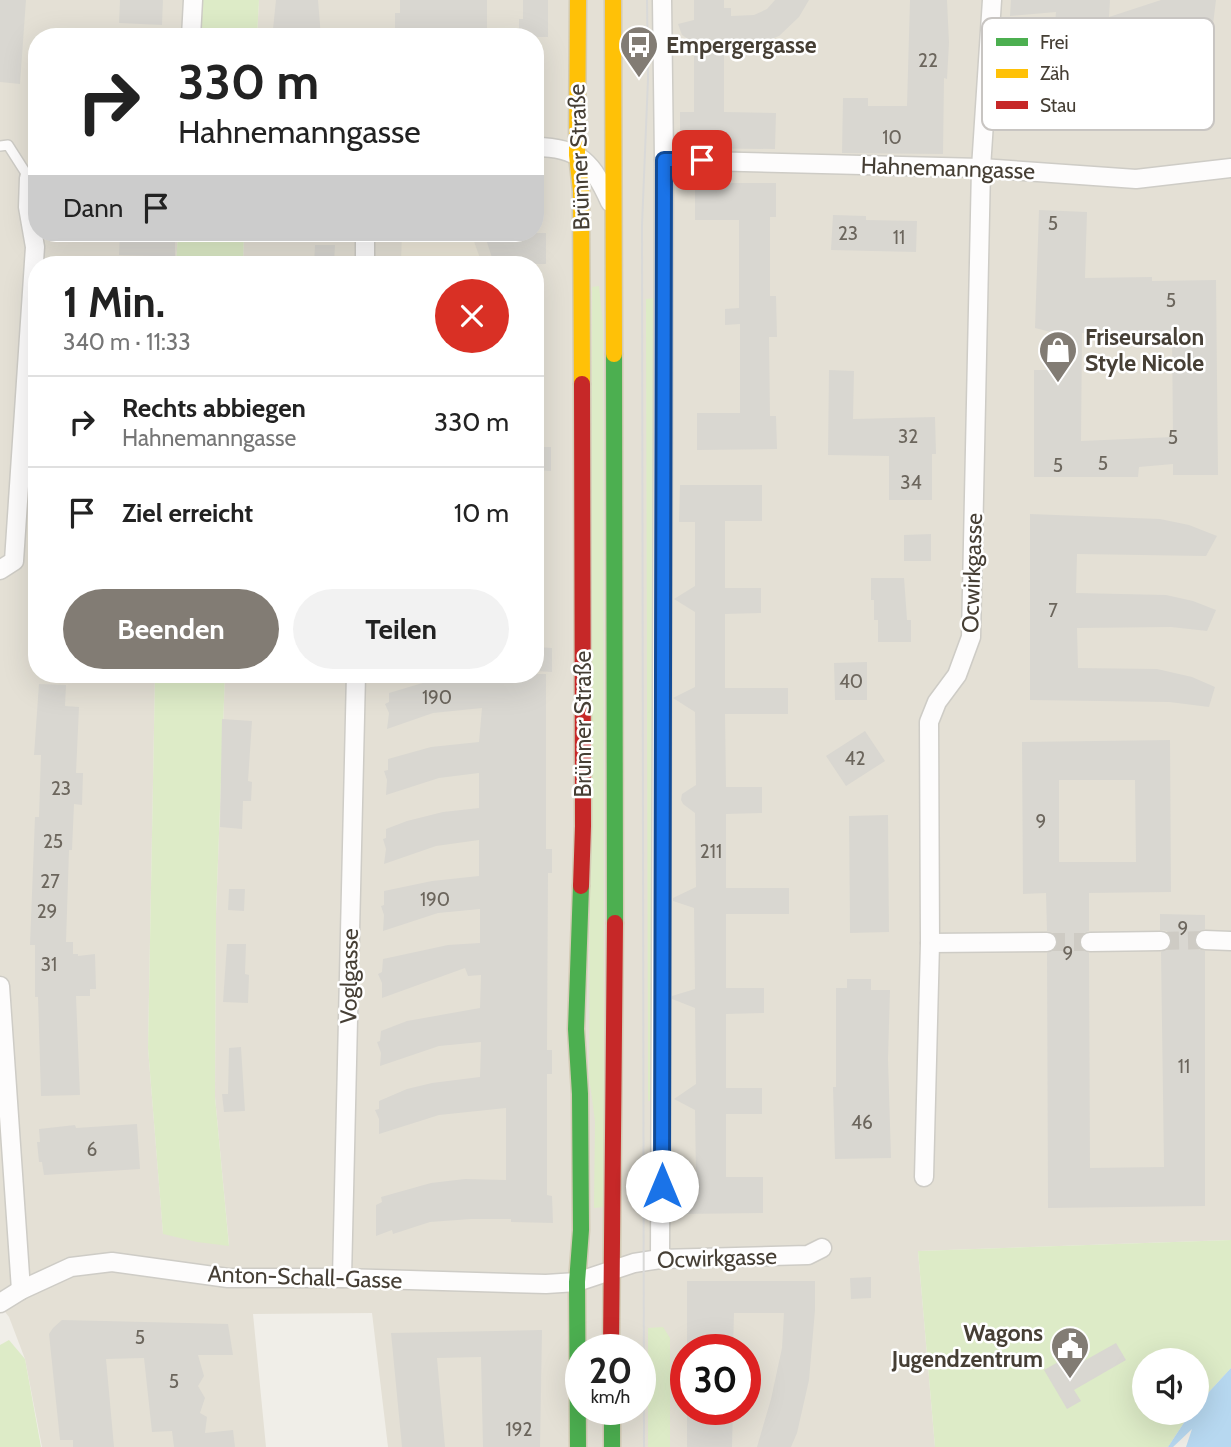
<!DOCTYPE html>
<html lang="de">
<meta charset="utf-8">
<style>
:root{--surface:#fff;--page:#f2f2f2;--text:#222;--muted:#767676;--line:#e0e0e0;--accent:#827c74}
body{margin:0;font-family:Cabin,sans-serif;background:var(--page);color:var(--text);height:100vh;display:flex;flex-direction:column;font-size:26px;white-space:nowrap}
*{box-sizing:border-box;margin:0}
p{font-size:23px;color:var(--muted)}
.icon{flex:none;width:38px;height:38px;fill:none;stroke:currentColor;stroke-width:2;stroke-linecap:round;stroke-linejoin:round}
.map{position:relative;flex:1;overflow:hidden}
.side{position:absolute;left:28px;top:256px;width:516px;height:427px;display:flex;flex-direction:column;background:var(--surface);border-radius:28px;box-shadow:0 7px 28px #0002}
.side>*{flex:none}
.top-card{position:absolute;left:28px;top:28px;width:516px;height:214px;border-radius:28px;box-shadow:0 7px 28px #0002;background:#fff;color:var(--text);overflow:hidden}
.fabs{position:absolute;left:1132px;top:1348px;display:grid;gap:14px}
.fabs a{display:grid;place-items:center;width:77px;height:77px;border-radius:50%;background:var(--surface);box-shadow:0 7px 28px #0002;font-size:35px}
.speed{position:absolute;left:565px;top:1334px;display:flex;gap:14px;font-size:35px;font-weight:700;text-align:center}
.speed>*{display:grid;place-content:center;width:91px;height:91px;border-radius:50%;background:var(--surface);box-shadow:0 7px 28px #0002;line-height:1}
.speed small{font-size:18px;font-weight:400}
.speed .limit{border:10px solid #d22;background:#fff;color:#111}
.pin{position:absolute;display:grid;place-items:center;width:60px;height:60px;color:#fff;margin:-30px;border-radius:14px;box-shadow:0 4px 10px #0006}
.me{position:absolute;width:77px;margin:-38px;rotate:0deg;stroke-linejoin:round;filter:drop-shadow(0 0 5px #0008)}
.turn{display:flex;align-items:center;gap:24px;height:147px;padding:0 35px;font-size:32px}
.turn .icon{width:91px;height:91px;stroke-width:2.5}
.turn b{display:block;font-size:49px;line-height:60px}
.then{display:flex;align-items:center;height:66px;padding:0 35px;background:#0003;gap:14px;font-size:26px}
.round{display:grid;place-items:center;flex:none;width:74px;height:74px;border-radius:37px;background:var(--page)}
.head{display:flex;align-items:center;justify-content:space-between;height:119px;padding:0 35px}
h1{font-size:42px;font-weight:700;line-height:52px}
.action{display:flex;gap:14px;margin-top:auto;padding:14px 35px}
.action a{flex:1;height:80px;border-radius:42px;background:var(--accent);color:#fff;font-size:28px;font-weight:700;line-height:80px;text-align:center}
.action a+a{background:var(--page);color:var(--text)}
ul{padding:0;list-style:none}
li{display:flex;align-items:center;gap:21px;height:91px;padding:0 35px;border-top:2px solid var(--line)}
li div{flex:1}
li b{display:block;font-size:26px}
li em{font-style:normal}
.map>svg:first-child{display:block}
</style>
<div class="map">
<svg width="1231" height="1447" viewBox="0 0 1231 1447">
<rect width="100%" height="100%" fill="#f0eee8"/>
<!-- residential -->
<path fill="#e4e0d5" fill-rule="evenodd" d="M0 0H202L201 37H37V233H178L176 264H37V674H155L148 1048 163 1233 229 1245 215 1097 216 914 225 674H536V264H243L244 233H536V37H257L259 0H1231V1240L918 1251 935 1447H388L372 1313 253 1314 266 1447H42L25 1359 9 1317 0 1305ZM581 1349H640V1409H581ZM686 1349H746V1409H686Z"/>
<!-- education -->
<path fill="#eee9da" d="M402 233H471L482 264H401Z"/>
<!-- green -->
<g fill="#ddebc7">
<path d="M202 0H259L257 37H201Z"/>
<path d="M178 233H244L243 264H176Z"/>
<path d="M599 286 603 324 604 1207 594 1208 595 1121 589 1077 592 287Z"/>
<path d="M654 298 656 1101H648L646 299Z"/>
<path d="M155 674H225L216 914 215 1097 229 1246 197 1242 163 1234 148 1048Z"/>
<path d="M1231 1240V1368L1197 1405V1360H1144V1412H1191L1168 1447H935L918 1251Z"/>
<path d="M663 1327 670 1338V1447H648V1328Z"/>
<path d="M9 1340 25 1359 41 1447H0V1345Z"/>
</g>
<!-- water -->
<path fill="#b7d8f0" d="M1231 1368V1447H1186L1192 1429 1173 1447H1168L1191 1412H1197V1405Z"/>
<!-- building -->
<g fill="#d9d7d1" fill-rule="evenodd">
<path d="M0 0H26L20 84 0 82Z"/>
<path d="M120 0H163L162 25 119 23Z"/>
<path d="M276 0H318L321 37H280L281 30 273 29Z"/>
<path d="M400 0H487V29H453V34L404 35V29H395V13H400Z"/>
<path d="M523 0H548V37H519V19H523Z"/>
<path d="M694 0H724V8H731V16L754 15 767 9 775 0H809L799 17 779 36 756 45 730 47V50H724V112L776 113 775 149 680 148V112H694V43L682 35 678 24 694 20Z"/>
<path d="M910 0H947L949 43 947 79 944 78 943 154 842 153 843 98H868V106H907Z"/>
<path d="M1011 0H1110L1109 17 1161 0H1216L1205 89 1154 84 1081 83V99L1050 96 1056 12 1010 16Z"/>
<path d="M695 183H776V217H770V296H776L777 337H769L770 416H776L777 449 697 450V413H740V324L725 325V309L739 308V220H695Z"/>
<path d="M1039 210 1087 212 1085 278 1152 277V281L1216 280 1218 475H1173V464L1139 467 1138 477H1034V370H1052L1051 332 1035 328ZM1172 332 1173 437 1081 441 1082 333Z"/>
<path d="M833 215 866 216V220L917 221 916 252 831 250Z"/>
<path d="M120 233 175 234V264H155V256L119 255Z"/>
<path d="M484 233H546V264H494Z"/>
<path d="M315 245H335L334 264H314Z"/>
<path d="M829 370 854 371 853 419 935 417 936 454H932V500H889V456L828 455Z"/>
<path d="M536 447H551V471L536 470Z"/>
<path d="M680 485H762V521H725V588H761V613L725 614V688H788V714H725L726 787H762V813L726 814V888H789V914H726V988H764V1013L726 1014V1088H762V1114H726V1177H763V1213L682 1214 681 1176H696L695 1110 674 1099 696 1084 695 1008 672 999V996L695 989 694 908 673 901V898L696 887 695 813 683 804 681 800 682 794 696 785 695 712 673 698 695 687V612L674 599 695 586V522H679Z"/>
<path d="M1030 514 1160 519 1189 525 1217 536 1206 556 1077 554 1076 593 1166 595 1193 601 1216 610 1207 631 1171 627 1077 628 1078 668 1157 669 1192 677 1215 687 1209 707 1169 702 1030 700Z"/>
<path d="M931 534V561H904V535Z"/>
<path d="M871 578H904L907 620H911V642H878V620H874V600H871Z"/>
<path d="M536 647 552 648V672L536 671Z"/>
<path d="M867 662V700H835L834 663Z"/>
<path d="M480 674H546V849H552V873H548L547 1050H552V1074H547V1195L552 1196 553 1223 511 1222V1219H471L430 1222 393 1234 392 1230 376 1236V1205L382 1202 381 1197 431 1183 465 1179 506 1180V1108L439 1115 379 1134V1119L375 1110 379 1109V1101L407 1089 432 1083 480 1077 481 1042 439 1046 380 1066 381 1053 377 1042 380 1041 381 1031 407 1021 480 1008 481 975 468 976 465 968 382 998V983L378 974 382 972 383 959 448 945 480 943V909L438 913 383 931 384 915 381 906 384 905V891L432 881 479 876V840L436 846 384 864 386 849 383 839 386 838V829L407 821 443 812 479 808V773L439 778 386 795 387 780 384 771 388 770V759L431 747 479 742 482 708 433 713 387 729 389 713 385 704 389 702V693L426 682Z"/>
<path d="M39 684 66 685 65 706 79 707 76 773H83L82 805 74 804 72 850H69L66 942H73V954H78V956L95 954 96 989H90V996H76L80 1095 41 1096 38 997H35V945H30L35 817H39L41 755H34Z"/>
<path d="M222 719 252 721 248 781 252 782 251 801H243L242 829 220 827Z"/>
<path d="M865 731 885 761 846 786 826 756Z"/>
<path d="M1170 740 1171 892 1089 893V931L1084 933 1079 941 1081 948 1089 953 1090 1168 1164 1167 1161 952 1171 947 1172 940 1167 931 1160 930V914L1205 915V929L1196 933 1194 940 1198 949 1205 951V1206L1048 1208 1047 953 1056 948 1058 941 1053 933 1047 931 1046 893 1023 894 1022 742ZM1059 780H1135L1136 862H1059Z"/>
<path d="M888 815 889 932 850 933 849 816Z"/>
<path d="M229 889H245L244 911 228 910Z"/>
<path d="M227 944H246L245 974 249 975 248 1003 223 1002Z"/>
<path d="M847 979H871V990H890L888 1059 891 1158 835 1159 833 1087H836V988H847Z"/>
<path d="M241 1047 245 1111 224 1112 222 1094H228L229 1048Z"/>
<path d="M137 1124 140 1169 44 1175 42 1162H39L37 1142H40L39 1129 75 1125 76 1128Z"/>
<path d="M871 1277V1298L851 1299 850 1278Z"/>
<path d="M687 1281H815V1310L809 1380 797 1433 791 1447H757L771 1399 782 1348 784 1313H734L733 1349H687Z"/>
<path d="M62 1320 228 1324 233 1355H198L204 1376 198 1386 205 1398 200 1413 207 1417 205 1433 233 1430 235 1447H174L172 1431 152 1432 144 1358 106 1359 114 1447H73V1440H60L49 1334 53 1328Z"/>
<path d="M542 1330 540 1447H483L481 1357 437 1358 445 1447H402L391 1333Z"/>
<path d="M1116 1343 1126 1360 1074 1390 1081 1401 1067 1409 1044 1370 1060 1361 1066 1371Z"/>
<path d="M687 1409H733L732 1447H687Z"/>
</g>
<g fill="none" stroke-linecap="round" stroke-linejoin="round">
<!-- street-tunnel -->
<g stroke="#cecbc4" stroke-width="18" stroke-dasharray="18 9" stroke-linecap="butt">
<path d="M1161 941 1205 940"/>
<path d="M1047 942H1090"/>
</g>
<defs>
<path id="lane" d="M0 146 8 145 29 178"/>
<g id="street">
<path d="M191 37 193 0"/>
<path d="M536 147C580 147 593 164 610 202"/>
<path d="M664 160 981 168 1136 179 1231 168"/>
<path d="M365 264V233"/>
<path d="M0 570 14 561 35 247 28 207 29 178H37"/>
<path d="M1205 940 1231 941"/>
<path d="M1090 942 1161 941"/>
<path d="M930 943 1047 942"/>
<path d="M0 986 21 1290"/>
<path d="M924 1177 930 943 929 722 937 702 957 675 971 637 981 168 992 0"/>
<path d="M660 1259 664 160 662 0"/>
<path d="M342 1278 356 674"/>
<path d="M0 1303 21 1290 71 1267 112 1262 228 1278H342L546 1284 577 1282 634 1263 660 1259 808 1255 822 1248"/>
</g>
<g id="fast">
<path d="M614 354 615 923"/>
<path d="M612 1409V1447"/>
<path d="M578 1447 577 1282 581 1230 580 1094 576 1029 581 886"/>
</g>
<g id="slow">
<path d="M578 0 577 155 581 191 582 384"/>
<path d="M613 0 614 354"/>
</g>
<g id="jam">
<path d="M581 886 583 826 582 384"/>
<path d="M611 1349 615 923"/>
</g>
</defs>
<!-- lane casing -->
<use href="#lane" stroke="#ceccc6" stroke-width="12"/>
<!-- street casing -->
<use href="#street" stroke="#ceccc6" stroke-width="21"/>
<!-- fast casing -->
<use href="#fast" stroke="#d3cbb5" stroke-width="19"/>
<!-- slow casing -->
<use href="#slow" stroke="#d3cbb5" stroke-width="19"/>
<!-- jam casing -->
<use href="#jam" stroke="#d3cbb5" stroke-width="19"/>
<!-- lane -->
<use href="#lane" stroke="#fdfcfc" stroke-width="9"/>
<!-- street -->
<use href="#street" stroke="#fdfcfc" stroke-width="18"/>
<!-- fast -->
<use href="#fast" stroke="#4caf50" stroke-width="16"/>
<!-- slow -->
<use href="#slow" stroke="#ffc107" stroke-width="16"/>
<!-- jam -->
<use href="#jam" stroke="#c62828" stroke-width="16"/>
<!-- tram -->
<path stroke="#d9d9d8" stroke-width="2" d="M644 1447 642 225 648 79 647 0"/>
</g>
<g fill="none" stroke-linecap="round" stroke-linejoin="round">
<defs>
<path id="route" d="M662 1186 664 160H702"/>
</defs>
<!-- route casing -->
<use href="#route" stroke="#114b97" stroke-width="18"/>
<!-- route -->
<use href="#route" stroke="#1a73e8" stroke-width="12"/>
</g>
<!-- icons -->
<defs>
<symbol id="bus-pin" viewBox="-11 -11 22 30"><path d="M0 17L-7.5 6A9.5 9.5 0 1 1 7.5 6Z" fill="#827c74" stroke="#fff"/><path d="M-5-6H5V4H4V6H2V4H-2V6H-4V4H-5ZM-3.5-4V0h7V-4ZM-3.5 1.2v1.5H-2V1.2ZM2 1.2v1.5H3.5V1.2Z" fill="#fff"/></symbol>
<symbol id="shop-pin" viewBox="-11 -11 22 30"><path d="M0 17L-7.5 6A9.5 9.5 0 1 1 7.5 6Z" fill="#827c74" stroke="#fff"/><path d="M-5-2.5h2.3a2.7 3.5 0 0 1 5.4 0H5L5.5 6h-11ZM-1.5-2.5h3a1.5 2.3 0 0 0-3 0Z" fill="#fff"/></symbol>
<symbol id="civic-pin" viewBox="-11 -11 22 30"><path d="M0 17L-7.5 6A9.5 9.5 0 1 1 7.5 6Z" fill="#827c74" stroke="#fff"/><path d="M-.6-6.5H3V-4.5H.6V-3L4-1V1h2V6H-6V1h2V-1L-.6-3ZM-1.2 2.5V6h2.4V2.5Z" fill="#fff"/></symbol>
</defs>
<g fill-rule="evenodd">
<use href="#bus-pin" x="617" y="23" width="44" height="60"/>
<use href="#shop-pin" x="1036" y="328" width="44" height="60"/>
<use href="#civic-pin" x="1048" y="1324" width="44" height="60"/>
</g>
<g text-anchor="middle" stroke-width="5" stroke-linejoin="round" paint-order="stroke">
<!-- number labels -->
<g font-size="19" fill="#6c665d">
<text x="928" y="67">22</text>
<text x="892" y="144">10</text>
<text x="1053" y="230">5</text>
<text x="848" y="240">23</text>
<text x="899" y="244">11</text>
<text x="1171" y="307">5</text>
<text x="908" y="443">32</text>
<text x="1173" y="444">5</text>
<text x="1103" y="470">5</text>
<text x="1058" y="472">5</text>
<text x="911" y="489">34</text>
<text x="1053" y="617">7</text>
<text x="851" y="688">40</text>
<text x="437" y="704">190</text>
<text x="855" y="765">42</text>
<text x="61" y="795">23</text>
<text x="1041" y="828">9</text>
<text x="53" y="848">25</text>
<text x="711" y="858">211</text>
<text x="50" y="888">27</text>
<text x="435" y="906">190</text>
<text x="47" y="918">29</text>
<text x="1183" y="935">9</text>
<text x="1068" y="960">9</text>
<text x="49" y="971">31</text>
<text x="1184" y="1073">11</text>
<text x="862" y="1129">46</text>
<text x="92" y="1156">6</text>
<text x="140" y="1344">5</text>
<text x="174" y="1388">5</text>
<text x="519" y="1436">192</text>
</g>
<!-- poi labels -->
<g font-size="23" font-weight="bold" fill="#463f35" stroke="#fff" text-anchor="start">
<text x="666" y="53">Empergergasse</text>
<text x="1085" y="345">Friseursalon<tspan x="1085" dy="26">Style Nicole</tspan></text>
<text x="1043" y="1341" text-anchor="end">Wagons<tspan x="1043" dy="26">Jugendzentrum</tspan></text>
</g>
<!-- street labels -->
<g font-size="23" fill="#463f35" stroke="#fff">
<text transform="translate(579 157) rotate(-92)" y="8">Brünner Straße</text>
<text transform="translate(948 168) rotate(2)" y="8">Hahnemanngasse</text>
<text transform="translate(972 573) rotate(-88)" y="8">Ocwirkgasse</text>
<text transform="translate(583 724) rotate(-90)" y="8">Brünner Straße</text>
<text transform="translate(349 976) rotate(-89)" y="8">Voglgasse</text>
<text transform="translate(717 1258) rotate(-2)" y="8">Ocwirkgasse</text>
<text transform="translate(305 1277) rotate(2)" y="8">Anton-Schall-Gasse</text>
</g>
</g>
<!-- legend -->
<rect x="982" y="18" width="232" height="112" rx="10" fill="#fff" stroke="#c8c5c2" stroke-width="2"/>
<rect x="996" y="38" width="32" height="8" fill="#4caf50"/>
<rect x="996" y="69" width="32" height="9" fill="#ffc107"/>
<rect x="996" y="101" width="32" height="8" fill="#c62828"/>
<g font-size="19" fill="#463f35">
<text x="1040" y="49">Frei</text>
<text x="1040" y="80">Zäh</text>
<text x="1040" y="112">Stau</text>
</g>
</svg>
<div class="fabs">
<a><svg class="icon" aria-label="sound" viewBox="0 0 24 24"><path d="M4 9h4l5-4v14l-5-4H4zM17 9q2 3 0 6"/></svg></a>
</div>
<div class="speed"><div>20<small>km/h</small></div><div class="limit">30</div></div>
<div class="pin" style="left:702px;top:160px;background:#d93025"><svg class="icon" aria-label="arrive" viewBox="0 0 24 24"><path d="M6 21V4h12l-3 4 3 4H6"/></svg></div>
<svg class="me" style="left:662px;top:1186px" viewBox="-20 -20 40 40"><circle r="19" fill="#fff"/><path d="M0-13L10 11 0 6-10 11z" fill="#1a73e8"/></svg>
<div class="top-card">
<div class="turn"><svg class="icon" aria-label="right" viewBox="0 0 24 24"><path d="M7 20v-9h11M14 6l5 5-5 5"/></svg><div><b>330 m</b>Hahnemanngasse</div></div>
<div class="then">Dann<svg class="icon" aria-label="arrive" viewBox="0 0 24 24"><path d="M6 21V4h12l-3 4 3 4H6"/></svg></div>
</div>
<section class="side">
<div class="head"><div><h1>1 Min.</h1><p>340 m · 11:33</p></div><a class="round" style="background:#d93025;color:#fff"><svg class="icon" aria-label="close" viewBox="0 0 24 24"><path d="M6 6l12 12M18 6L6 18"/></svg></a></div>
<ul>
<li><svg class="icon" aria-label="right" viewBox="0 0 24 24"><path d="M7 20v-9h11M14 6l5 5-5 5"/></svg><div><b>Rechts abbiegen</b><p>Hahnemanngasse</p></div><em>330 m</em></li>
<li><svg class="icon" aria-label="arrive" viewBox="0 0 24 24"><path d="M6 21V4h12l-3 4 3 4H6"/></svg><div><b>Ziel erreicht</b></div><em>10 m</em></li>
</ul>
<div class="action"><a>Beenden</a><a>Teilen</a></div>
</section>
</div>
